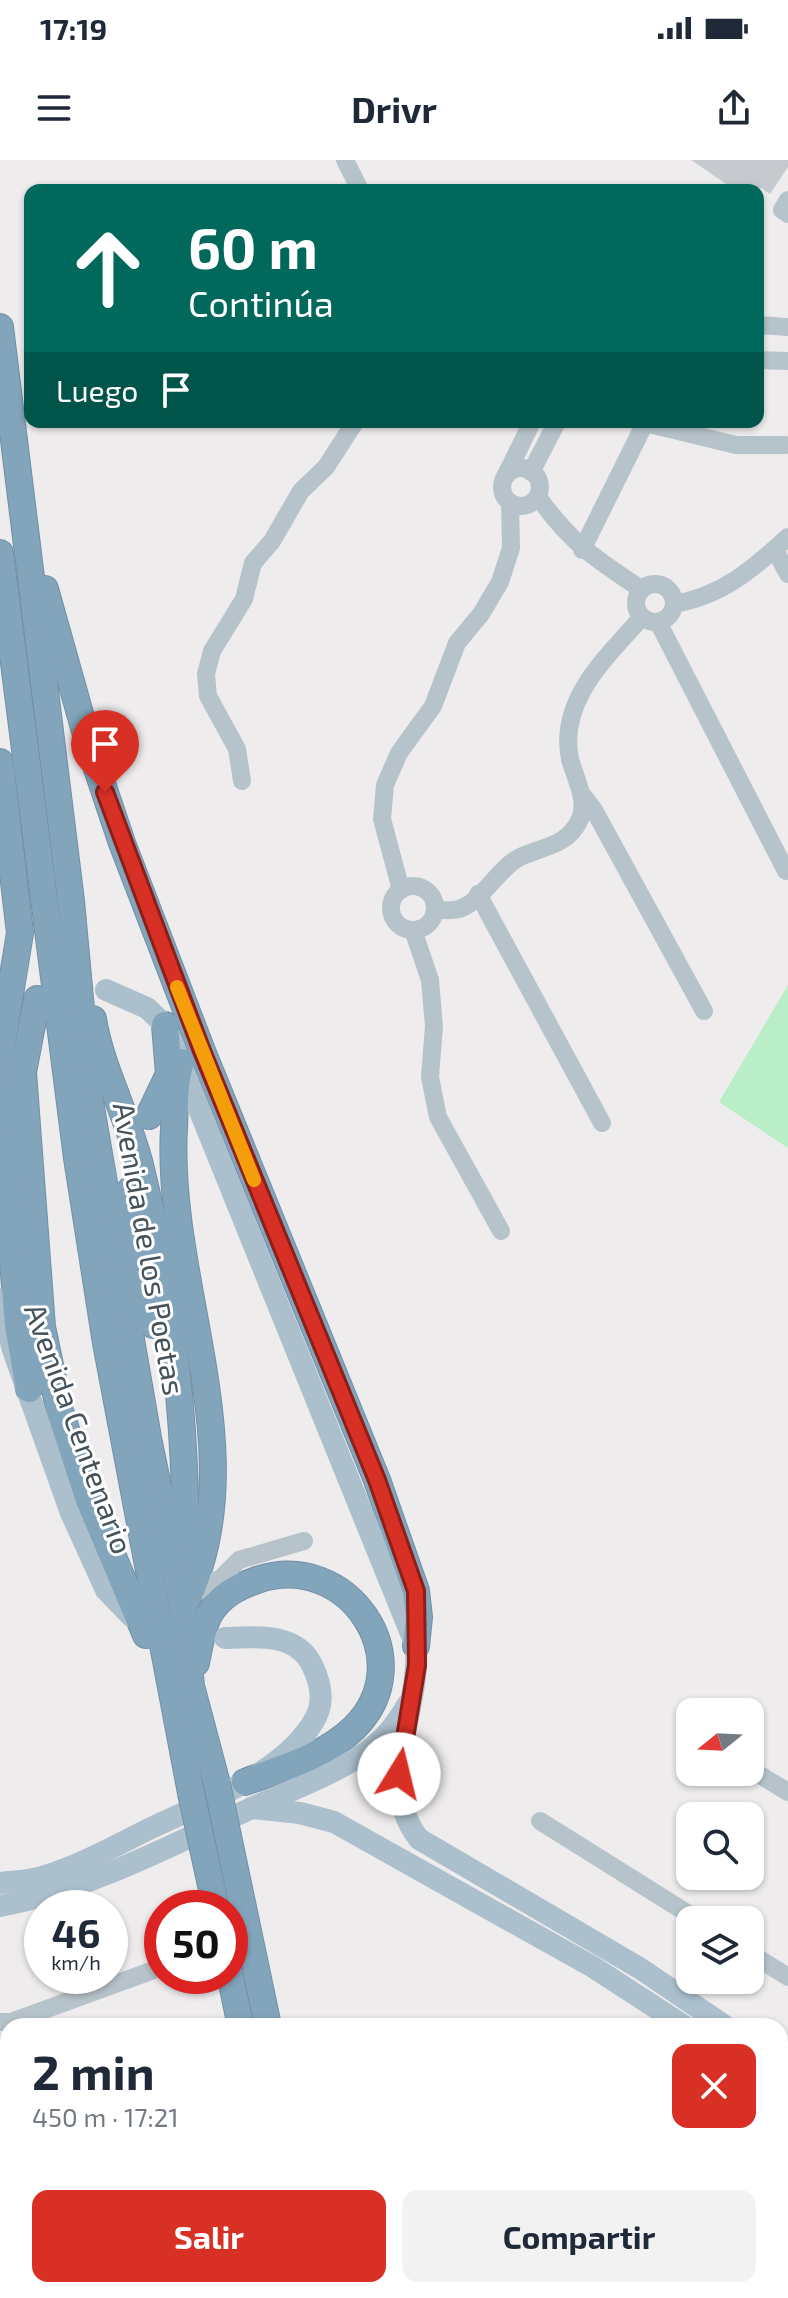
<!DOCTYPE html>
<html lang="es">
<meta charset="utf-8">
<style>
:root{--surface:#fff;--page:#f2f2f3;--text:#1f2937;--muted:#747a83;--accent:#d93025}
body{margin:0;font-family:"Exo 2",sans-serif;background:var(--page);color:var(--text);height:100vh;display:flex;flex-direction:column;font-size:30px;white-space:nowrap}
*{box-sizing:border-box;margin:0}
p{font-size:26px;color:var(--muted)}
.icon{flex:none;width:44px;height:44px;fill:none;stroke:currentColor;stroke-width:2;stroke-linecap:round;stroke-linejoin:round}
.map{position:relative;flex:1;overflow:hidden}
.side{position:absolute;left:0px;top:1858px;width:788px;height:280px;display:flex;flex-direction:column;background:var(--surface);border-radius:24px 24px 0 0;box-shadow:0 2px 6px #0004}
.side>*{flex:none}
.guide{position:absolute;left:24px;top:24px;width:740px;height:244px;border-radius:16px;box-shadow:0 2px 6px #0004;background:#00695c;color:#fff;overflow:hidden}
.needle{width:52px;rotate:252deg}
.buttons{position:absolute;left:676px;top:1538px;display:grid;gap:16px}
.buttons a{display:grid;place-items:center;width:88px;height:88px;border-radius:16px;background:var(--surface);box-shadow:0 2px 6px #0004;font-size:40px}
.speed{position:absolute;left:24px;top:1730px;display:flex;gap:16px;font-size:40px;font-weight:700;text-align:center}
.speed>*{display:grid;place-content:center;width:104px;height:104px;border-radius:50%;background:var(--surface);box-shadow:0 2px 6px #0004;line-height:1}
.speed small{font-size:20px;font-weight:400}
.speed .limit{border:12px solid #d22;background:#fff;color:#111}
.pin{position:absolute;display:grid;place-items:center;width:68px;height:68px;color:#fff;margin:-82px -34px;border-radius:50% 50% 50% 0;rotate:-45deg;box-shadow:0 0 8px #0007}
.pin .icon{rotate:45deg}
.me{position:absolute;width:88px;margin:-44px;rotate:9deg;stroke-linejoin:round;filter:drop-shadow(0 0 6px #0008)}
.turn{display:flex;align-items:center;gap:28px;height:168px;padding:0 32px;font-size:36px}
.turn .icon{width:104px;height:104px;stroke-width:2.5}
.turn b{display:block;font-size:56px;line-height:68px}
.then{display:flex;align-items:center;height:76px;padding:0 32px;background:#0003;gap:16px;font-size:30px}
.round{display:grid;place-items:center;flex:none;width:84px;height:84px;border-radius:16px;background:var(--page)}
.headline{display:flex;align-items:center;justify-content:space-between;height:136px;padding:0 32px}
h1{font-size:48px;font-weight:700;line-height:60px}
.action{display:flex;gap:16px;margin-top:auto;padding:16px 32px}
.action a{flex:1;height:92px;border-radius:16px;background:var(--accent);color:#fff;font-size:32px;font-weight:700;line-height:92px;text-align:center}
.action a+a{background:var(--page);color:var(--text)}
.status{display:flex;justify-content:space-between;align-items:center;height:56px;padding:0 40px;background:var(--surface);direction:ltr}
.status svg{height:22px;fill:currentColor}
header{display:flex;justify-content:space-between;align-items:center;height:104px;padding:0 32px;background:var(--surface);font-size:36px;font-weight:700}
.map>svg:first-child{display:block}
</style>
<div class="status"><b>17:19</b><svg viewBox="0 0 49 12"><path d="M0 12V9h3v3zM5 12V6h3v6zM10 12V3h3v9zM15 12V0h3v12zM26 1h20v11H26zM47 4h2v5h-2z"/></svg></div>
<header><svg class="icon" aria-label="menu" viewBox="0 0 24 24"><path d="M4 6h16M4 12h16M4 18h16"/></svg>Drivr<svg class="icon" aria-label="share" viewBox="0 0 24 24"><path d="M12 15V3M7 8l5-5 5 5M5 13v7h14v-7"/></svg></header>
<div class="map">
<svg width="788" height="2138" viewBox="0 0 788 2138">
<rect width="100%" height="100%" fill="#efeced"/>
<!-- green -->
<g fill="#b9eec8">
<path d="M788 825V988L719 942Z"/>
<path d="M383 2130H752L763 2138H387Z"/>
</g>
<!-- building -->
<path fill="#c6cacf" d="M691 0H788V7L770 34 762 28 735 30Z"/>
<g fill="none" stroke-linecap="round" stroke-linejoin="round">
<defs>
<g id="highway">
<path d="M0 167 71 741 89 936 148 1278 183 1448 191 1526 217 1624"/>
<path d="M0 393 77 998 106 1183 191 1633"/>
<path d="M45 429 88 582 122 683 202 891 377 1320 416 1431 419 1457 416 1486"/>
<path d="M0 602 20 773 1 889 0 935 18 1165 29 1229"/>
<path d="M37 839 23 912 42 1167 59 1248 89 1340 146 1475"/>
<path d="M93 859C101 909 128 956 140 1005 172 1134 188 1272 185 1405"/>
<path d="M181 902C174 921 175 947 174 968 165 1127 259 1296 183 1448"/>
<path d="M149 956 169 914 165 865"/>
<path d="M130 1030 141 1124 153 1165"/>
<path d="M196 1503C199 1487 202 1469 209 1455 220 1436 237 1427 257 1420 347 1389 423 1500 354 1568 324 1597 282 1608 245 1622"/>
<path d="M230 1814 241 1866"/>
<path d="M298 2130 299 2138"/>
<path d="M323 2130 325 2138"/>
</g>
</defs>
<!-- highway casing -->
<use href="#highway" stroke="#6f90a8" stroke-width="28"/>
<!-- minor -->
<g stroke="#b7c3ca" stroke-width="18">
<path d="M345 0 360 30"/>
<path d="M788 40 782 50 788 54"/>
<path d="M758 165 788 167"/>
<path d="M758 200 788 201"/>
<circle cx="521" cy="327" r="19"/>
<path d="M531 312 557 262"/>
<path d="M505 317 532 262"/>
<path d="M538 337C571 383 594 398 641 429"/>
<path d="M582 390 645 263 736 285H785"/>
<path d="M775 390 788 414"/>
<circle cx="655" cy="443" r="19"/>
<path d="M674 444C722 436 753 409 788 377"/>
<path d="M658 462 786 711"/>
<path d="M242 621 237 589 208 536 206 514 212 491 244 439 253 403 272 381 301 331 326 307 355 262"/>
<path d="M581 633 594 650 704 851"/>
<circle cx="413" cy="748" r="22"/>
<path d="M401 730 382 659 385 625 399 593 433 546 457 483 481 454 500 422 511 388 510 343"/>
<path d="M478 734 602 963"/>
<path d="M435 750C442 750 453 751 459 749 483 741 497 709 520 697 544 686 568 686 580 659 588 640 575 618 570 599 558 540 607 497 642 457"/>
<path d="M413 770 430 820 434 866 430 917 438 957 501 1071"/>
<path d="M190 1435 221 1418 239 1400 304 1381"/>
<path d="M750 1609 788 1632"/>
<path d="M540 1661 698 1760"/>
<path d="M750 1793 788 1817"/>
<path d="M0 1862H11L162 1807"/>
<path d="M280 2130 282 2138"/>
<path d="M353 2130 356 2138"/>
<path d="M0 2133 25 2138"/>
<path d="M165 2138 180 2130"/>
<path d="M208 2138 220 2130"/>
</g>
<!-- major -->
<g stroke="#abbfcc" stroke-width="22">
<path d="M106 830 147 848 165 865 416 1486C421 1551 374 1622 419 1679L641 1809 725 1866"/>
<path d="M0 1139 13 1190 71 1353 106 1430 131 1456"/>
<path d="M251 1648 300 1653 334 1662 593 1807 684 1866"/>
<path d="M0 1723C14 1721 29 1721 42 1717 79 1706 113 1687 147 1670 201 1644 288 1612 316 1557 325 1539 320 1521 312 1505 296 1472 255 1477 225 1478"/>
<path d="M0 1746C91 1729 171 1685 254 1647 289 1631 345 1610 374 1586 388 1575 399 1560 408 1544"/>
<path d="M780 1903 788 1909"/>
<path d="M780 1929 788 1934"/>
</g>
<!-- highway -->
<use href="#highway" stroke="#83a5bc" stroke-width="26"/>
<defs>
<g id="highway-bridge">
<path d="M217 1624 268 1866"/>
<path d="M191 1633 216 1748"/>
</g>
</defs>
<!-- highway-bridge casing -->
<use href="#highway-bridge" stroke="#6f90a8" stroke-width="28" stroke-linecap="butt"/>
<!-- highway-bridge -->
<use href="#highway-bridge" stroke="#83a5bc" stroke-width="26"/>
</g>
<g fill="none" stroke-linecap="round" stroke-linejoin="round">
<defs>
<path id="route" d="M105 632 202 891 377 1320 416 1431 417 1505 399 1614"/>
</defs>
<!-- route casing -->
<use href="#route" stroke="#8d1f18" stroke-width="20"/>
<!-- route -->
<use href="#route" stroke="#d93025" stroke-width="14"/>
<!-- slow -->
<path stroke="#f59e0b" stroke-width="14" d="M177 827 254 1020"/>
</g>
<g text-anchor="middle" stroke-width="6" stroke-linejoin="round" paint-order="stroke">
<!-- street labels -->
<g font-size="30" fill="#45525a" stroke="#fff">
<text transform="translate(148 1089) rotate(80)" y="10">Avenida de los Poetas</text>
<text transform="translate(78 1269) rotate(70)" y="10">Avenida Centenario</text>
</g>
</g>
</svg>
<div class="buttons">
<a><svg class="needle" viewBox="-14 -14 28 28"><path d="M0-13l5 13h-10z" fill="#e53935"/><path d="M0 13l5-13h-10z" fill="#747a83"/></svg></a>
<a><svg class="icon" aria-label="search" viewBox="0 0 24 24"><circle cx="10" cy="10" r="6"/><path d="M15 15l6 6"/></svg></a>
<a><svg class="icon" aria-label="layers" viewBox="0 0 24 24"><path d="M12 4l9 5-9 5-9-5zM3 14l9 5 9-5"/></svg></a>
</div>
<div class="speed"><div>46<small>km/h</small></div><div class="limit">50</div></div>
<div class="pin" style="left:105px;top:632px;background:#d93025"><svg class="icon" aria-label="arrive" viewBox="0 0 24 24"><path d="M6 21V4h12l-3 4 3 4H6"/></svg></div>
<svg class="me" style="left:399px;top:1614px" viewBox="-20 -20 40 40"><circle r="19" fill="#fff"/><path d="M0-13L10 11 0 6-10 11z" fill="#d93025"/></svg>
<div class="guide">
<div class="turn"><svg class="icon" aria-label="ahead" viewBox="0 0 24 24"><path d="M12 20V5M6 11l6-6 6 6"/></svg><div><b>60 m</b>Continúa</div></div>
<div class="then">Luego<svg class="icon" aria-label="arrive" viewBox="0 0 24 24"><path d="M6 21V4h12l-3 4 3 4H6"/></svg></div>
</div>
<section class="side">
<div class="headline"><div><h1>2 min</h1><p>450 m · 17:21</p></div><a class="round" style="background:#d93025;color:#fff"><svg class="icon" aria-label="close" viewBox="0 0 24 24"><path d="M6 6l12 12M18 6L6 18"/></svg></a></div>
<div class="action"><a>Salir</a><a>Compartir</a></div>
</section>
</div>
